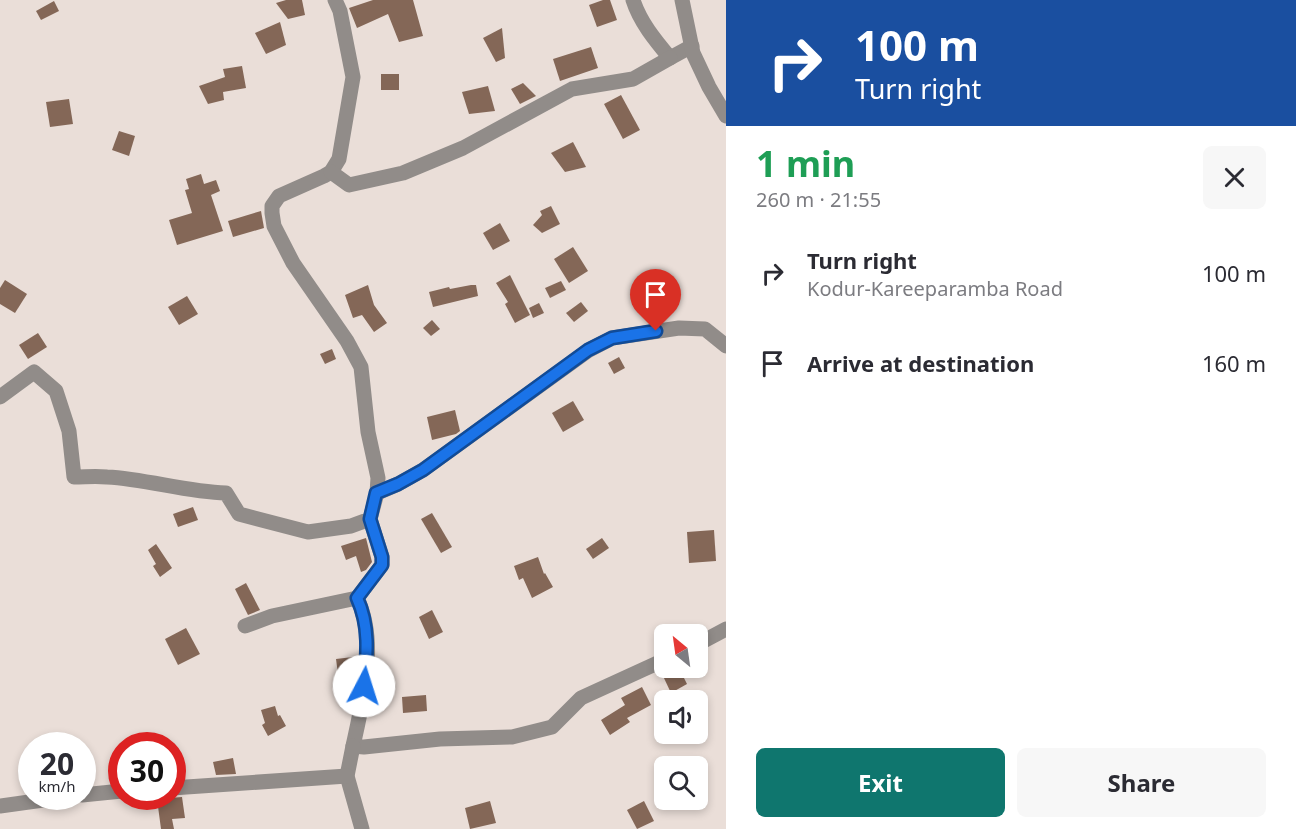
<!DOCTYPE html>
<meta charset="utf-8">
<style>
:root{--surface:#fff;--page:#f7f7f7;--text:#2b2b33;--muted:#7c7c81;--accent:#0f766e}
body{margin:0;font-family:"Noto Sans",sans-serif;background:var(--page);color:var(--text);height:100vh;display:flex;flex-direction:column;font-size:22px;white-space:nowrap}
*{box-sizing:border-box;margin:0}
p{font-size:20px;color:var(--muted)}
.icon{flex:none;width:33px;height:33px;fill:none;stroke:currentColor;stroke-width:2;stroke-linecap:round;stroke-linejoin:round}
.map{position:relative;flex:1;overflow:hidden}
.panel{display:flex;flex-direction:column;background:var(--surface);width:570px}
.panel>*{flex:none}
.hud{background:#1a4fa0;color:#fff;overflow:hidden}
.needle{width:39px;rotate:331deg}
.fabs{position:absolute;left:654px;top:624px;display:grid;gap:12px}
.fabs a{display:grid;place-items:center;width:54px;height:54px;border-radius:9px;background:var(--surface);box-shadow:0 3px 9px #0003;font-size:30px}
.speed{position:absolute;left:18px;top:732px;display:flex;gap:12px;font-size:30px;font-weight:700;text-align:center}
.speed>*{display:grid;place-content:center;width:78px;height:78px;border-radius:50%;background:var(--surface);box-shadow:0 3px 9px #0003;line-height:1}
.speed small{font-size:15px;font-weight:400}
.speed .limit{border:9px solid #d22;background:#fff;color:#111}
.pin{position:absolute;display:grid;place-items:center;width:51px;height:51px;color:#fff;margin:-62px -26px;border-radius:50% 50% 50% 0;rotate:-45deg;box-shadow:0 0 6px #0007}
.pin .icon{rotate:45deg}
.me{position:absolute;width:66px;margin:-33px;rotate:5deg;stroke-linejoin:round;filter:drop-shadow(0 0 4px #0008)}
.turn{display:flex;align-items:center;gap:21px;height:126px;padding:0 30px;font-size:27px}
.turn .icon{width:78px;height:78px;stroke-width:2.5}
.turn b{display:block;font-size:42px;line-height:51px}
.round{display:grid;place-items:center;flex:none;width:63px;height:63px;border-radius:9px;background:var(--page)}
.summary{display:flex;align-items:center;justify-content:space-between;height:102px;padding:0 30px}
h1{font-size:36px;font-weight:700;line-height:45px;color:#1e9e55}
.button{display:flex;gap:12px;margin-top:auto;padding:12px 30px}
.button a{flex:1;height:69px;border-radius:9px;background:var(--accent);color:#fff;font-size:24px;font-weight:700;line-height:69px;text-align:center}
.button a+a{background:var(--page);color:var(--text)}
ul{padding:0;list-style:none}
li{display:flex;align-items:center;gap:18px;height:90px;padding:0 30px}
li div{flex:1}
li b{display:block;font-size:22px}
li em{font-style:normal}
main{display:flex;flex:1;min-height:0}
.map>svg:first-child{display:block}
</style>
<main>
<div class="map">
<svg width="726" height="829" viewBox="0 0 726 829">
<rect width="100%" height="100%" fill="#eaded8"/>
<!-- building -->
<g fill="#846757">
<path d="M286 0H302L305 15 288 19 276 3Z"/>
<path d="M373 0H413L423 36 399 42 388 14 357 28 349 8Z"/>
<path d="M603 0H610L617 20 597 27 589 5Z"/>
<path d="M54 1 59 11 41 20 36 11Z"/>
<path d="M280 22 286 45 266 54 255 33Z"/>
<path d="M502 28 505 58 496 62 483 38Z"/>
<path d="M591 47 598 68 560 81 553 59Z"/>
<path d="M242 66 246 88 223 92 224 100 208 104 199 86 225 77 223 69Z"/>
<rect x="381" y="74" width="18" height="16"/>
<path d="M523 83 536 96 520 104 511 89Z"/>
<path d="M488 86 495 111 469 114 462 92Z"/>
<path d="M621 95 640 130 623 139 604 104Z"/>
<path d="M69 99 73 124 50 127 46 102Z"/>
<path d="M119 131 135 136 129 156 112 150Z"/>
<path d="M573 142 586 167 565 172 551 153Z"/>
<path d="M201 174 204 184 216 180 220 191 211 195 223 231 177 245 169 220 192 213 185 190 189 189 186 179Z"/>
<path d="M551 206 560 224 542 233 533 225 542 215 540 211Z"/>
<path d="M261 211 264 228 233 237 228 221Z"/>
<path d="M500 223 510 241 493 250 483 233Z"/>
<path d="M573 247 588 271 569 283 554 259Z"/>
<path d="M510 275 530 315 515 323 505 304 508 302 496 283Z"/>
<path d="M5 280 27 294 15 313 0 304V288Z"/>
<path d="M561 281 566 290 550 298 545 288Z"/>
<path d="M368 285 374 305 387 323 374 332 362 315 353 318 345 295Z"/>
<path d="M471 285H476L478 296 433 307 429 292 449 287 450 289Z"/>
<path d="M187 296 198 314 179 325 168 307Z"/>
<path d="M581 302 588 311 574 322 566 313Z"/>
<path d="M539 303 544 313 533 318 529 308Z"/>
<path d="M432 320 440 329 431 336 423 328Z"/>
<path d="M38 333 47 347 28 359 19 345Z"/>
<path d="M332 349 336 359 325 364 320 354Z"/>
<path d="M619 357 625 368 614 374 608 363Z"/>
<path d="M573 401 584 420 563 432 552 413Z"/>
<path d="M455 410 460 431 456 434 432 440 427 417Z"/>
<path d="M193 507 198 520 178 527 173 514Z"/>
<path d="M432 513 452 547 441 553 421 519Z"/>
<path d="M714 530 716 561 689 563 687 532Z"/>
<path d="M366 538 372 562 366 570 361 572 356 556 346 560 341 546Z"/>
<path d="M602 538 609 548 593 559 586 549Z"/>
<path d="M156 544 172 568 160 577 153 566 156 564 148 550Z"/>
<path d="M538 557 544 574 545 573 553 587 532 598 523 578 519 580 514 566Z"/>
<path d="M246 583 260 610 248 615 235 589Z"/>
<path d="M432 610 443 632 429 639 419 617Z"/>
<path d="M186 628 200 654 178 665 165 639Z"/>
<path d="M353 657 355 674H356L355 689 343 691 341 673 338 674 336 659Z"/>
<path d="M679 668 687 684 671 693 663 676Z"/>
<path d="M642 687 651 705 627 718 630 722 610 735 601 720 625 705 621 698Z"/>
<path d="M426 695 427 711 403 713 402 697Z"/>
<path d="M275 706 278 716 280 715 286 726 268 736 262 725 265 723 261 710Z"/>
<path d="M233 758 236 774 216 775 213 762Z"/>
<path d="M182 797 185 818 172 819 174 829H161L157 799Z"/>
<path d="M490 801 496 823 470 829 465 808Z"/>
<path d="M644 801 654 821 637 829 627 810Z"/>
</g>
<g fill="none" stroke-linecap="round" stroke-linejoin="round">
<!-- minor -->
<g stroke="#918c89" stroke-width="15">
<path d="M335 0 340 11 353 77 339 159 331 172 324 176 279 196 272 206V213L274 226 293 263 347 341 361 367 368 432 378 478 377 493 398 484 423 470 589 350 612 338 679 328 705 329 726 346"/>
<path d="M633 0C640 22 655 40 670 58L692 46"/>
<path d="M682 0 693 53 709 87 726 116"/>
<path d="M331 172 349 185 403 173 463 148 572 89 633 79 670 58"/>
<path d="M0 397 34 372 56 391 69 431 74 477C85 477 96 476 107 477 147 479 186 492 226 493L239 514 308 532 351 526 370 519 377 493"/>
<path d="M370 519 382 557V565L357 598C378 642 363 700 353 746L364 747 440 739 512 737 552 727 581 698 664 660"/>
<path d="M245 626 272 616 357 598"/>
<path d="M698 644 726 629"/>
<path d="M353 746 347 776 362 829"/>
<path d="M172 788 347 776"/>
<path d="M82 795 122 791"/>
<path d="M0 806 72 796"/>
</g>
</g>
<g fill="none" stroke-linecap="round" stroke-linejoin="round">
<defs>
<path id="route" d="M364 686C367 655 370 626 357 598L382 565V557L370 519 376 493 398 484 423 470 588 350 612 338 656 331"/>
</defs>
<!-- route casing -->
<use href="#route" stroke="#114b97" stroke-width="15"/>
<!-- route -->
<use href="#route" stroke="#1a73e8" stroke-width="10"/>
</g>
</svg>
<div class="fabs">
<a><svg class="needle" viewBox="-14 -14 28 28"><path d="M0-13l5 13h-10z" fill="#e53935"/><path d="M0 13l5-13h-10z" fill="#7c7c81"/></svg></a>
<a><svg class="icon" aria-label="sound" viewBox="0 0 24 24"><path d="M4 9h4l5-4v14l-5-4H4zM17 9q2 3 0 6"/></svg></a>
<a><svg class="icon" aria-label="search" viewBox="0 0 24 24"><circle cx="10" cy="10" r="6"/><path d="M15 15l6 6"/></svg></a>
</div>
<div class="speed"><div>20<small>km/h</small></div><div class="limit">30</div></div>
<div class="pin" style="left:656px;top:331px;background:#d93025"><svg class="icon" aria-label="arrive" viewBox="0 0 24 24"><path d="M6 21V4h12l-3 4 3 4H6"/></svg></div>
<svg class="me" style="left:364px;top:686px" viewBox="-20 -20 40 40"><circle r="19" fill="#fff"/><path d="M0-13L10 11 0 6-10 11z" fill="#1a73e8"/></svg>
</div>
<section class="panel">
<div class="hud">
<div class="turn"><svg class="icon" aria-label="right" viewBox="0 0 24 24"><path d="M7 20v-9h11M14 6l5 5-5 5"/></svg><div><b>100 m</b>Turn right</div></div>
</div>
<div class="summary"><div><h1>1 min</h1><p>260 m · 21:55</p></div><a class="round"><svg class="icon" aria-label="close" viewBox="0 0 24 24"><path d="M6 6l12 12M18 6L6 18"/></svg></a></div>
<ul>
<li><svg class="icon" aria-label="right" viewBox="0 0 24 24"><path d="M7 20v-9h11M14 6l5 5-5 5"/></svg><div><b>Turn right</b><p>Kodur-Kareeparamba Road</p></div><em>100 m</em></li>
<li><svg class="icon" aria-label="arrive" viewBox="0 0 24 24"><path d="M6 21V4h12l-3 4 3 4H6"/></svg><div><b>Arrive at destination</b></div><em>160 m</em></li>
</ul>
<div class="button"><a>Exit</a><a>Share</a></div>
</section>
</main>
